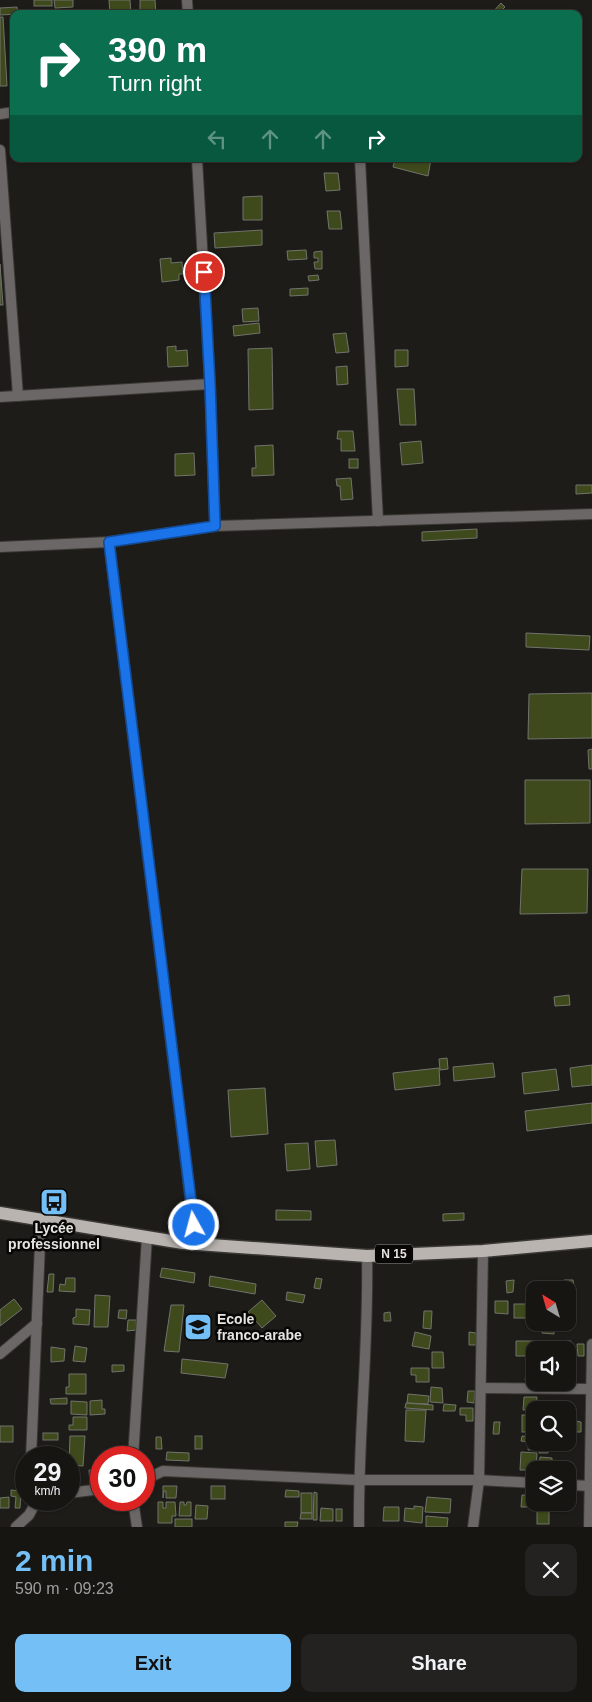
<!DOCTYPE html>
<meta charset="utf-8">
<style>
:root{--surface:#161512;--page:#232220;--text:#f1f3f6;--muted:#9e9f9f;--line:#353432;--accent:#74c0f6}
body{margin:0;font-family:Helvetica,sans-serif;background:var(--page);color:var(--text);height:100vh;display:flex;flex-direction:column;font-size:19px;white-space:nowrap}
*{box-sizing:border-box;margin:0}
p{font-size:16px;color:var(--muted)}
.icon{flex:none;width:28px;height:28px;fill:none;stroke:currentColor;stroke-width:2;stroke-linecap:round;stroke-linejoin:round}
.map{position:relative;height:1527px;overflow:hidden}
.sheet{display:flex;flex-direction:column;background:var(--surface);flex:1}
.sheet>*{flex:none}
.hud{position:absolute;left:10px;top:10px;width:572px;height:152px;border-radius:10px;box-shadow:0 1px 4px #0004,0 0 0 1px var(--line);background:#0b6e4f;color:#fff;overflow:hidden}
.needle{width:32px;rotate:323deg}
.controls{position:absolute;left:526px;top:1281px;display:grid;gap:10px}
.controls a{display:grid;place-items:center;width:50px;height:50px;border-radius:10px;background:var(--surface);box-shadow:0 1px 4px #0004,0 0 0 1px var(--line);font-size:25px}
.speed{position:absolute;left:15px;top:1446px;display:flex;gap:10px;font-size:25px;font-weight:700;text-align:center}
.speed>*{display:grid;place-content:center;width:65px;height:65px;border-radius:50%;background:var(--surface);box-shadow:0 1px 4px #0004,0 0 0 1px var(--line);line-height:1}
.speed small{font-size:12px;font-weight:400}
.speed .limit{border:8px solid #d22;background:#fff;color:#111}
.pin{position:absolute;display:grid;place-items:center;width:42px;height:42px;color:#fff;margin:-21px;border:2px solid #fff;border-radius:50%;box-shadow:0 1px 5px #0007}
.me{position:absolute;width:55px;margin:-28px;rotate:353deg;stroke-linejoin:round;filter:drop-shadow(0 0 4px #0008)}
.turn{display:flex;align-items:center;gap:18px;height:105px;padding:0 15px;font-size:22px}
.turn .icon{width:65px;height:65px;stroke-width:2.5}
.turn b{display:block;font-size:35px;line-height:42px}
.lanes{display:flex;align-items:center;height:48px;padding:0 15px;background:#0003;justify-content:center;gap:25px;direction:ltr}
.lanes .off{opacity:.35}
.round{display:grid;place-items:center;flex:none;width:52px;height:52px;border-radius:10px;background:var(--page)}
.overview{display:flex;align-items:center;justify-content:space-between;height:85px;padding:0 15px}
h1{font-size:30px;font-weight:700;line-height:38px;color:var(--accent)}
.cta{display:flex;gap:10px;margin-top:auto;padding:10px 15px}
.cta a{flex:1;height:58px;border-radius:10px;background:var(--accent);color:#111;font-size:20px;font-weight:700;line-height:58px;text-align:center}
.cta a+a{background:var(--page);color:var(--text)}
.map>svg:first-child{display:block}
</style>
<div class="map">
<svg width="592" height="1527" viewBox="0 0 592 1527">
<rect width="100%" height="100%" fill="#1e1c18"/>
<!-- building -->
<g fill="#3e4a1c" stroke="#71736d">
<rect x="34" y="0" width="18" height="6"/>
<path d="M54 0H73V7L55 8Z"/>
<path d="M109 0H130L131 14H110Z"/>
<path d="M140 0H155L156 14H140Z"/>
<path d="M501 3 505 7 498 14H491Z"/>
<path d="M17 7 18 14 0 15V8Z"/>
<path d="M0 17H3L7 86H0Z"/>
<path d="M395 159H431L428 176 393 167Z"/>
<path d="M324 173H338L340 190 326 191Z"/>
<path d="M262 196V220H243V197Z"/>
<path d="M327 211H340L342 229H329Z"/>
<path d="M262 230V245L215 248 214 233Z"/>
<path d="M306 250 307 259 288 260 287 251Z"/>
<path d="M322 251V269H315L314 262H318V258H314V252Z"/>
<path d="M171 258V263L182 262 183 274H179V280L162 282 160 259Z"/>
<path d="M0 264 3 305H0Z"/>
<path d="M318 275 319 280 309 281 308 276Z"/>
<path d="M308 288V295L290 296V289Z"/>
<path d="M258 308 259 321 243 322 242 309Z"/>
<path d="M259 323 260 333 234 336 233 326Z"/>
<path d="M346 333 349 352 336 353 333 334Z"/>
<path d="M176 346V351L187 350 188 366 168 367 167 347Z"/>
<path d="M272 348 273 409 249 410 248 349Z"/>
<path d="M395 350H408V366L395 367Z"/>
<path d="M347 366 348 384 337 385 336 367Z"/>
<path d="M397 389H414L416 425H400Z"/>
<path d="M338 431H353L355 451H341V439H337Z"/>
<path d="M421 441 423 463 402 465 400 443Z"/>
<path d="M273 445 274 475 252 476V468H256L255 446Z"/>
<path d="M194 453 195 475 175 476V454Z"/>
<rect x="349" y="459" width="9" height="9"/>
<path d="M351 478 353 499 341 500 340 486H337L336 479Z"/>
<path d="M576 485H592V493L576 494Z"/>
<path d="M477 529V538L422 541V532Z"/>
<path d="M526 633 590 636 589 650 526 647Z"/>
<path d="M592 693V738L528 739 529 694Z"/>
<path d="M592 749V769H589L588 750Z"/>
<path d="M525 780H590V823L525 824Z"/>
<path d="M522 869H588L587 913 520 914Z"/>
<path d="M569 995 570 1005 555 1006 554 997Z"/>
<path d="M447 1058 448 1069 440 1070 439 1059Z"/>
<path d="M493 1063 495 1077 454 1081 453 1067Z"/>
<path d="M592 1065V1085L572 1087 570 1068Z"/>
<path d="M439 1068 440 1085 395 1090 393 1073Z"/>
<path d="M556 1069 559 1090 524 1094 522 1073Z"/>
<path d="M265 1088 268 1134 231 1137 228 1090Z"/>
<path d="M592 1103V1123L527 1131 525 1111Z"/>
<path d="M335 1140 337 1165 317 1167 315 1141Z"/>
<path d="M308 1143 310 1169 287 1171 285 1144Z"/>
<path d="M276 1210 311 1211V1220H276Z"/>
<path d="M464 1213V1220L443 1221V1214Z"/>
<path d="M162 1268 195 1273 194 1283 160 1277Z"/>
<path d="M49 1274H54L53 1292H47Z"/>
<path d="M210 1276 256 1284 255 1294 209 1286Z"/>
<path d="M66 1278H75V1292L59 1291 60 1284 65 1285Z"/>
<path d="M316 1278 322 1279 320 1289 314 1288Z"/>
<path d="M514 1280 513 1292 507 1293 506 1281Z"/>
<path d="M564 1280H573L574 1286 564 1287Z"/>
<path d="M545 1282H557L558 1290H545Z"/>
<path d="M529 1286H542V1290H535V1298H529Z"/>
<path d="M287 1292 305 1295 303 1303 286 1300Z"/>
<path d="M95 1295 110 1296 108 1327H94Z"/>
<path d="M14 1299 22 1309 0 1326V1310Z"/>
<path d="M262 1300 276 1316 262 1328 248 1312Z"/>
<path d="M495 1301H508V1314L495 1313Z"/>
<rect x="514" y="1304" width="14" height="14"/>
<path d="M171 1305H184L179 1352 164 1351Z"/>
<path d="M76 1309 90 1310 89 1325 73 1324V1318L76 1317Z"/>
<path d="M119 1310H127L126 1319 118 1318Z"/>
<path d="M424 1311H432L431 1329 423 1328Z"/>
<path d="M390 1312 391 1321H384V1313Z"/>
<path d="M128 1320H136V1330L127 1331Z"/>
<path d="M542 1322H554V1334L542 1333Z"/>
<path d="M415 1332 431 1336 429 1349 412 1346Z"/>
<path d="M469 1332 476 1333V1345H469Z"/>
<path d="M516 1341H536L535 1356H516Z"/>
<path d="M539 1341H571V1356H568V1350H539Z"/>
<path d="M577 1344H584V1356H578Z"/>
<path d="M75 1346 87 1348 85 1362 73 1361Z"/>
<path d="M51 1347 65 1349 64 1361 51 1362Z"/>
<path d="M432 1352H443L444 1368H432Z"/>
<path d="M182 1359 228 1364 225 1378 181 1373Z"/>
<path d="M112 1365H124V1371L112 1372Z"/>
<path d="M529 1367H535V1381L525 1380 526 1375H529Z"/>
<path d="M411 1368H429V1382H416V1375H411Z"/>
<path d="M69 1374H86V1394H66V1387H69Z"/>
<path d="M431 1387 442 1388 443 1403 430 1402Z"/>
<path d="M468 1391H475L474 1403 467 1402Z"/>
<path d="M408 1394 429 1396 428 1404 407 1403Z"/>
<path d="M524 1397H537L536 1410H523Z"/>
<path d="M67 1398V1404H51L50 1399Z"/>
<path d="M102 1400V1409H105V1414L90 1415V1401Z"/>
<path d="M71 1401 87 1402V1415L71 1414Z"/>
<path d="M406 1403 433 1405V1410L405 1408Z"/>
<path d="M444 1404 456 1405 455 1411H443Z"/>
<path d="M460 1408H473V1421H466V1415H460Z"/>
<path d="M406 1410H426L424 1442 405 1441Z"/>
<rect x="522" y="1415" width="13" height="17"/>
<path d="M73 1417H87V1430H69V1425H73Z"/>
<path d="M576 1421 581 1422V1432H575Z"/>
<path d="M494 1422H500L499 1434H493Z"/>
<rect x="0" y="1426" width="13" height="16"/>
<rect x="43" y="1433" width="15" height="7"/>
<path d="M70 1436H85L83 1466 69 1465Z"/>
<rect x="195" y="1436" width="7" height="13"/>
<path d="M522 1436 535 1437 536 1450H528L529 1442 521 1441Z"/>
<path d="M156 1437H161L162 1449H156Z"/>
<path d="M539 1442H553V1443H548V1453H539Z"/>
<path d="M167 1452 189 1453V1461L166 1460Z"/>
<path d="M521 1452 537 1453 536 1470H520Z"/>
<path d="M540 1457 552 1458V1466L555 1467V1470H539Z"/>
<path d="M100 1469 101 1484H90L89 1470Z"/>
<path d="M163 1486H177L176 1498H166V1491H164L163 1498Z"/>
<rect x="211" y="1486" width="14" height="13"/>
<path d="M11 1490 21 1491 20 1508H15L16 1497 11 1496Z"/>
<path d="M286 1490 299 1491V1497H285Z"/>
<path d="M314 1492 317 1493V1520H313Z"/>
<rect x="301" y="1493" width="11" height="20"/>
<path d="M522 1495H534V1507H521Z"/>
<path d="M9 1497V1508H0V1498Z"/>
<path d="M427 1497 451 1499 450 1513 425 1512Z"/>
<path d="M158 1502H163V1508H166V1502H175L176 1516H172V1523H158Z"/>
<path d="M180 1502H184V1505H186L187 1502H191V1516H179Z"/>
<path d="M537 1502H549V1509L537 1508Z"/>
<path d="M196 1505 208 1506 207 1519H195Z"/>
<path d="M414 1506 423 1507 422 1523 404 1521 405 1508 414 1509Z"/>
<path d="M384 1507H399V1521H383Z"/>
<path d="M321 1508 333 1509V1521H320Z"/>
<rect x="336" y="1509" width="6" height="12"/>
<rect x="537" y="1511" width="12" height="13"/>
<path d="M301 1513H312V1519H300Z"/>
<path d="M426 1516 448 1518 447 1527H426Z"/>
<rect x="175" y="1519" width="17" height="8"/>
<path d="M285 1522H298L297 1527H285Z"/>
</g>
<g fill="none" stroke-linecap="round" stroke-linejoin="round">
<defs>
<g id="street">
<path d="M187 0 188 14"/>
<path d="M0 114 14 112"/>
<path d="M0 150 18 396"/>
<path d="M197 159 210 384 215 526"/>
<path d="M360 159 378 521"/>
<path d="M0 397 210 384"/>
<path d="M109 542 196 1244"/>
<path d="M0 547 109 542 215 526 592 514"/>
<path d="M0 1354 37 1323"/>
<path d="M481 1388 591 1389"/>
<path d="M31 1458 41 1220"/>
<path d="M133 1458 147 1237"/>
<path d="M144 1480 163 1471 358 1480H479L535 1483"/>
<path d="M568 1485 592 1486"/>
<path d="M69 1493 101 1489"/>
<path d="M133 1500 137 1527"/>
<path d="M16 1527 29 1515 37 1500"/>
<path d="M359 1527C358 1436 369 1346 367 1256"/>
<path d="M473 1527 479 1480 483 1251"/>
<path d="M589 1527 592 1344"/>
</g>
<path id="primary" d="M0 1213 183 1243 367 1256 483 1251 592 1241"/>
</defs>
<!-- street casing -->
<use href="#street" stroke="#3a3834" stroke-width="12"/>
<!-- primary casing -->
<use href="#primary" stroke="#3a3834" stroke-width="15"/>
<!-- street -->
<use href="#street" stroke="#6a6766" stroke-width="10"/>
<!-- primary -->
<use href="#primary" stroke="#b9b4b0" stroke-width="12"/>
</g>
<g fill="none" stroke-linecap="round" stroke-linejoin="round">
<defs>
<path id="route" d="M194 1225 109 542 215 526 210 384 204 272"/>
</defs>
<!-- route casing -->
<use href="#route" stroke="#114b97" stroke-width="12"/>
<!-- route -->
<use href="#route" stroke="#1a73e8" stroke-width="9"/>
</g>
<!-- icons -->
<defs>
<symbol id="bus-square" viewBox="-11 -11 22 22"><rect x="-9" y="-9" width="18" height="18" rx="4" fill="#74c0f6" stroke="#080705"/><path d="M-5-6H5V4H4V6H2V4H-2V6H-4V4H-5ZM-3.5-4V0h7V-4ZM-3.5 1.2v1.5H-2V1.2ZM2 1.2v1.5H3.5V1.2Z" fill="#111"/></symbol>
<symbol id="school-square" viewBox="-11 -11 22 22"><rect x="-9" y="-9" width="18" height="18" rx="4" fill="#74c0f6" stroke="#080705"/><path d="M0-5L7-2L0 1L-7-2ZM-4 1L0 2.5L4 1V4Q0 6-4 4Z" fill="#111"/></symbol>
</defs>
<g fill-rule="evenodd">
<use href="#bus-square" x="38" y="1186" width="32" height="32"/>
<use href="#school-square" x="182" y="1311" width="32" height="32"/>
</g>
<g text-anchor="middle" stroke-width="5" stroke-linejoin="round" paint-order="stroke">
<!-- shield labels -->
<rect fill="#080705" stroke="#a3a29f" stroke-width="1" x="375" y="1244.5" width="38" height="19" rx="4"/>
<g font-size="12" font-weight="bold" fill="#e5e4e1">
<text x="394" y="1258">N 15</text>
</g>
<!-- poi labels -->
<g font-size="14" font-weight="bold" fill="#e5e4e1" stroke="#080705">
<text x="54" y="1233">Lycée<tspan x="54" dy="16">professionnel</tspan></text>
<text x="217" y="1324" text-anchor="start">Ecole<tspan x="217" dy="16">franco-arabe</tspan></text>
</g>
</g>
</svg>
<div class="controls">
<a><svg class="needle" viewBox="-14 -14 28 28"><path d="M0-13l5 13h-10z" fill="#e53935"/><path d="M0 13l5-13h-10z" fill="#9e9f9f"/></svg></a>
<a><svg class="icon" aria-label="sound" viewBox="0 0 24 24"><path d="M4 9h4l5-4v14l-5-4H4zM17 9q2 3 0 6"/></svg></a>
<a><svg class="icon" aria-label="search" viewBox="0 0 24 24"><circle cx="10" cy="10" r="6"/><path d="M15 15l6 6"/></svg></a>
<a><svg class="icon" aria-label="layers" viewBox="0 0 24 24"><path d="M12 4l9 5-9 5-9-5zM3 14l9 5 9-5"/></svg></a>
</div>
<div class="speed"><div>29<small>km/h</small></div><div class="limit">30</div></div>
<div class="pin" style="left:204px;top:272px;background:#d93025"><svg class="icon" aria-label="arrive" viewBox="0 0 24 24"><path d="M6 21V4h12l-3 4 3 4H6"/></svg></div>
<svg class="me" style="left:194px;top:1225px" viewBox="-20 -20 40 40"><circle r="17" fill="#1a73e8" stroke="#fff" stroke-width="3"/><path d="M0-11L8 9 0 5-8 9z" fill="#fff"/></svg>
<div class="hud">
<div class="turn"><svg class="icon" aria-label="right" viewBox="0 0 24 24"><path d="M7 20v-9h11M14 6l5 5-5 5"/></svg><div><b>390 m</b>Turn right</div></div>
<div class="lanes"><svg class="icon off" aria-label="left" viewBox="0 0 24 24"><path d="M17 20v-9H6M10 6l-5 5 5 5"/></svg><svg class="icon off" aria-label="ahead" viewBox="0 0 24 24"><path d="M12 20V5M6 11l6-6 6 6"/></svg><svg class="icon off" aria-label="ahead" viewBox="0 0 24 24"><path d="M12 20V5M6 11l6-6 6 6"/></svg><svg class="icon" aria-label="right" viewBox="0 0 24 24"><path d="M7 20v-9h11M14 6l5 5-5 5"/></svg></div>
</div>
</div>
<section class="sheet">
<div class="overview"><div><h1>2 min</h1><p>590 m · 09:23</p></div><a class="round"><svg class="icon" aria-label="close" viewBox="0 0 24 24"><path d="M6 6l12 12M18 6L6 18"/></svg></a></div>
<div class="cta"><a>Exit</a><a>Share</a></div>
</section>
